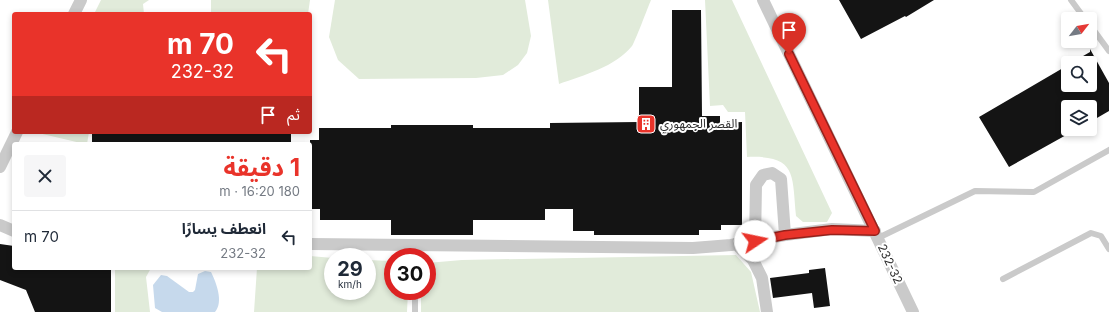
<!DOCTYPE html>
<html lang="ar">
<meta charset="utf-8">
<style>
:root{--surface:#fff;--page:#f6f6f7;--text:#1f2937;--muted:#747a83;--line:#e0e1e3;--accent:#e9332a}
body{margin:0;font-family:Inter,"Noto Sans Arabic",sans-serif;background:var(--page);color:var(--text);direction:rtl;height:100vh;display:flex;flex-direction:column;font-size:15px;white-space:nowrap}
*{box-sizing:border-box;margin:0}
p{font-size:13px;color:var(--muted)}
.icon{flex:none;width:22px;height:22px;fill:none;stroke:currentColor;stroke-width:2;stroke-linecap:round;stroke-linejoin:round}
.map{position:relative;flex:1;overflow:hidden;direction:ltr}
.panel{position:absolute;left:12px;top:142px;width:300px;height:128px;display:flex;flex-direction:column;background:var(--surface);border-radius:4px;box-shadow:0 2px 6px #0003;direction:rtl}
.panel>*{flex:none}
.top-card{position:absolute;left:12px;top:12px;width:300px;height:122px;border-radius:4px;box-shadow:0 2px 6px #0003;direction:rtl;background:#e9332a;color:#fff;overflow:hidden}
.needle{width:26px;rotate:59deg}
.fabs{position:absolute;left:1061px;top:12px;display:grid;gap:8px}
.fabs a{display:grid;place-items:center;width:36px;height:36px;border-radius:4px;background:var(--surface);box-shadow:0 2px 6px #0003;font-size:20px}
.speed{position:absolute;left:324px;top:248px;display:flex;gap:8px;font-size:20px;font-weight:700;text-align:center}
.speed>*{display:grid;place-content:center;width:52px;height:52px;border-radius:50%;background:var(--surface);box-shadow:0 2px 6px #0003;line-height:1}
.speed small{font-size:10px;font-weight:400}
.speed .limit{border:6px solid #d22;background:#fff;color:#111}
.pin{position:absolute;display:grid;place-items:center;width:34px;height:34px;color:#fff;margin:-41px -17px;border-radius:50% 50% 50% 0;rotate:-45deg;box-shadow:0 0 4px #0007}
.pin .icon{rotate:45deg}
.me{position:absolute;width:44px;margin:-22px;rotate:79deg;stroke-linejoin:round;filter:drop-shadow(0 0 3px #0008)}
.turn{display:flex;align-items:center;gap:14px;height:84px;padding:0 12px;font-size:18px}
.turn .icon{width:52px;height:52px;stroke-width:2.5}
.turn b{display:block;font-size:28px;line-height:34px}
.then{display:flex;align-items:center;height:38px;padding:0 12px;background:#0003;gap:8px;font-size:15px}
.round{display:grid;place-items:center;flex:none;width:42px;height:42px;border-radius:4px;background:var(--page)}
.summary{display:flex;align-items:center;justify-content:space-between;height:68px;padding:0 12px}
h1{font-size:24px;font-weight:700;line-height:30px;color:var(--accent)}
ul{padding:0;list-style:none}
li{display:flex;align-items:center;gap:12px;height:52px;padding:0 12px;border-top:1px solid var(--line)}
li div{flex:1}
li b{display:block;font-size:15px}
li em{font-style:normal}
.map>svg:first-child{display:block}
</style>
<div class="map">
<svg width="1109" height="312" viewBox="0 0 1109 312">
<rect width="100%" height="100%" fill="#fff"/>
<!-- green -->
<g fill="#e1ebda">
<path d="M101 0H149L143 4 144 14H94Z"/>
<path d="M211 0H310L308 14H211Z"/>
<path d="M335 0H525L531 36 527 53 518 65 503 75 476 78 359 79 338 60 329 37Z"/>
<path d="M548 0H651C648 7 635 42 632 46 615 67 584 75 559 84Z"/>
<path d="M705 0H732L832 213 827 222H803L796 216C792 174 797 155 747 157L745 112H728L723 105 710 106Z"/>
<path d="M34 132H89L87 144H85Z"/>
<path d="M736 255 751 272 760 312H421V291H427V263L462 260Z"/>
<path d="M310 256 333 258V291H367V260L393 261V291H408L407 312H254L257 268H310Z"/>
<path d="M115 268H151L146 277 150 312H115Z"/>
</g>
<!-- water -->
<path fill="#c6d9ec" d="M205 271 211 272C216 282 224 302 215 312H162L155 308 153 285 161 275 167 276 189 292H193L195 290 198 274Z"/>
<!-- building -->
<g fill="#141414">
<path d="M839 0H934L906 17 905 16 861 39Z"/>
<path d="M672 10H701L702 116H720V123L742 122V225H721V230H699V235H594V231H573V209H545V220H473V235H391V220H320V209H310V140H319V128H391V125H473V128H550V123L639 122V87H672Z"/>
<path d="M1090 49 1109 83V111L1090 122V107H1068V134L1009 167 979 117 1063 68 1068 77V85H1090V63H1071L1090 52Z"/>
<rect x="92" y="132" width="199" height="12"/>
<path d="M0 244 14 246V268H111V312H35L26 290 0 280Z"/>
<path d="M825 268 830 306 814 308 812 293 773 298 770 278 809 273V270Z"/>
</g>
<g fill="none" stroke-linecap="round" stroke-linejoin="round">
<!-- service -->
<g stroke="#cacaca" stroke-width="6">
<path d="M1071 0 1085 19"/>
<path d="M1090 25 1109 51"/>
<path d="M878 238 975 191 1034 192 1109 150"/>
<path d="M415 257V245"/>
<path d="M1003 279 1091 233 1101 236 1109 249"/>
<path d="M415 312V291"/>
</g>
<!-- minor -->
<g stroke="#cacaca" stroke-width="12">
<path d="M763 0 913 312"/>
<path d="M74 14 81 0"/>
<path d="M0 167 17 132"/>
<path d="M0 225 14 231"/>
<path d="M755 241 756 185 763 175 772 173 781 179 785 235"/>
<path d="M310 244 693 248 731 245 785 235 832 229 875 231"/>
<path d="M736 244 753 260 762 278 767 312"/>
</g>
</g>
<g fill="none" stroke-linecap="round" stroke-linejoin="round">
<defs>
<path id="route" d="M755 241 785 235 832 230 875 231 789 54"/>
</defs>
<!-- route casing -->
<use href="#route" stroke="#97211b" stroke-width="10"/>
<!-- route -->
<use href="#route" stroke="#e9332a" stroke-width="7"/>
</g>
<!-- icons -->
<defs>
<symbol id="building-square" viewBox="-11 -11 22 22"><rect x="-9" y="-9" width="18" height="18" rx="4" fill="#e9332a" stroke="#fff"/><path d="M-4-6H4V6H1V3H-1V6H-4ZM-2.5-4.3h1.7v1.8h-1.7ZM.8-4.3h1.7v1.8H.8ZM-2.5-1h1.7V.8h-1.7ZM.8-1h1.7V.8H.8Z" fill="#fff"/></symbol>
</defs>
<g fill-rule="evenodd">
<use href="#building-square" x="635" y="113" width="22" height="22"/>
</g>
<g text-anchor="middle" stroke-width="4" stroke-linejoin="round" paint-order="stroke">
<!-- poi labels -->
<g font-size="12" fill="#2d2d2d" stroke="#fff" text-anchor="start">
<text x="660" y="128">القصر الجمهوري</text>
</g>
<!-- street labels -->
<g font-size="12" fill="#2d2d2d" stroke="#fff">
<text transform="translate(890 264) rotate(65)" y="4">232-32</text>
</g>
</g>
</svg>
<div class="fabs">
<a><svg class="needle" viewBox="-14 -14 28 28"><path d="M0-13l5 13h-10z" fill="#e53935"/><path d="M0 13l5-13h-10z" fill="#747a83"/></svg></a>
<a><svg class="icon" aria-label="search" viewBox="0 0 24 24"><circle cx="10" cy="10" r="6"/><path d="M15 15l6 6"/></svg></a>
<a><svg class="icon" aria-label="layers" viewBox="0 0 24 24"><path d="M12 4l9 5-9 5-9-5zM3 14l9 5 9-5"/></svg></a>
</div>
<div class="speed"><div>29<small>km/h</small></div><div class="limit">30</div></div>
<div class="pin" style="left:789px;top:54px;background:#d93025"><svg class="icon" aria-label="arrive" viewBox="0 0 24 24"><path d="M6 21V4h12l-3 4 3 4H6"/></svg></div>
<svg class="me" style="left:755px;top:241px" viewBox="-20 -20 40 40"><circle r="19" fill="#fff"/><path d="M0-13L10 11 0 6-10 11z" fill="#e9332a"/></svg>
<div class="top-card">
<div class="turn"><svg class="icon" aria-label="left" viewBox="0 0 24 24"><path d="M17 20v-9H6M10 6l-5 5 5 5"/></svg><div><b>70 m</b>232-32</div></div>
<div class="then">ثم<svg class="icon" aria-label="arrive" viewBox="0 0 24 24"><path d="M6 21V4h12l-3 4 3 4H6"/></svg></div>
</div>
<section class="panel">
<div class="summary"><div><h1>1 دقيقة</h1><p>180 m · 16:20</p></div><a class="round"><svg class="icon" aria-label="close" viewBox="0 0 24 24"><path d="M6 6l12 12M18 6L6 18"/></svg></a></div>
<ul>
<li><svg class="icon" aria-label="left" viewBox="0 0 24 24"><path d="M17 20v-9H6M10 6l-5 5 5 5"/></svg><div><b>انعطف يسارًا</b><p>232-32</p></div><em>70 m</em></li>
</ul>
</section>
</div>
